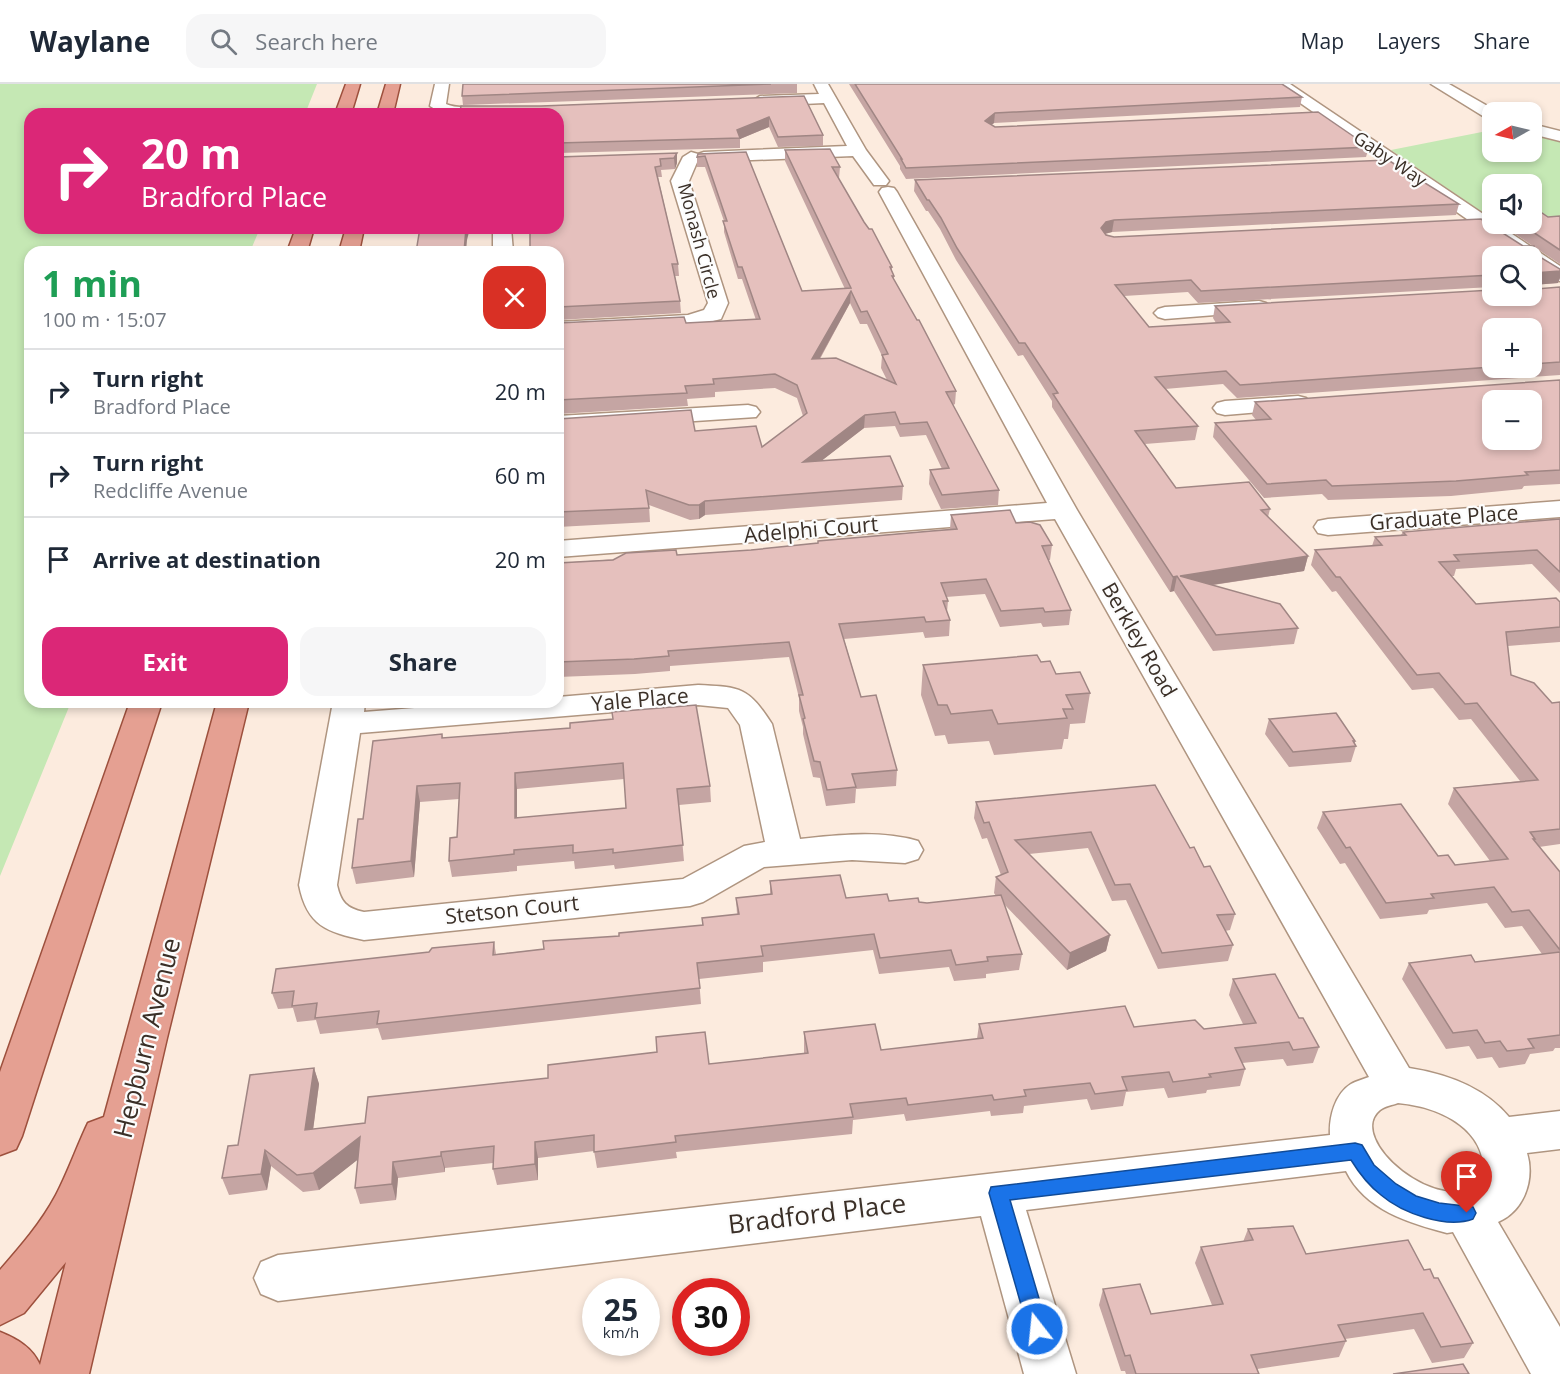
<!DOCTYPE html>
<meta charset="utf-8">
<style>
:root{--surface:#fff;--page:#f6f6f7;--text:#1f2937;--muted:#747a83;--line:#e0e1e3;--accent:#db2777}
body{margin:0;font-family:"Open Sans",sans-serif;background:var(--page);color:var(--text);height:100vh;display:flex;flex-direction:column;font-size:22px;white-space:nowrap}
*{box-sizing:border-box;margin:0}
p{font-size:20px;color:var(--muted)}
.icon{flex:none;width:33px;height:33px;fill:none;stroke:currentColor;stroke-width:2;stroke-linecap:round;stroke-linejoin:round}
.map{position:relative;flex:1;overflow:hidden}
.details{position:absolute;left:24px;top:162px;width:540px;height:462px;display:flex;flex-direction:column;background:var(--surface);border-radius:18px;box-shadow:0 3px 9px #0003}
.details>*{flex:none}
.guide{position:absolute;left:24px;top:24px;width:540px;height:126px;border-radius:18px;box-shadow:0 3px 9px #0003;background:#db2777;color:#fff;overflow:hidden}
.needle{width:39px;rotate:262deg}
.tools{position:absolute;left:1482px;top:18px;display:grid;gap:12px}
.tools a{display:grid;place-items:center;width:60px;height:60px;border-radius:12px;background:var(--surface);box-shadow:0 3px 9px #0003;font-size:30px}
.speed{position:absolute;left:582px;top:1194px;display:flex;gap:12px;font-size:30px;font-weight:700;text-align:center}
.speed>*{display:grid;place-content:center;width:78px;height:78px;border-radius:50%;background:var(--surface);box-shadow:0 3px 9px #0003;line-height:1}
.speed small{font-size:15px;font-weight:400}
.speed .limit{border:9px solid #d22;background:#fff;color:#111}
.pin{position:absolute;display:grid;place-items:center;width:51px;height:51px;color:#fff;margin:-62px -26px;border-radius:50% 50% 50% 0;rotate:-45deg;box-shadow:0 0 6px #0007}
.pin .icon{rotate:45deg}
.me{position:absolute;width:66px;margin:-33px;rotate:344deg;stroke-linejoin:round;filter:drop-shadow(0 0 4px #0008)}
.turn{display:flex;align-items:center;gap:21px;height:126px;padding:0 18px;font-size:27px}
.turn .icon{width:78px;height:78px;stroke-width:2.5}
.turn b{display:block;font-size:42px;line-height:51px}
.round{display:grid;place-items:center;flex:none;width:63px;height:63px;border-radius:18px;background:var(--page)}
.summary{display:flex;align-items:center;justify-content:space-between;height:102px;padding:0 18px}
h1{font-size:36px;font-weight:700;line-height:45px;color:#1e9e55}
.action{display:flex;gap:12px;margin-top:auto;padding:12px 18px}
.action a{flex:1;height:69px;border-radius:18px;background:var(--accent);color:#fff;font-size:24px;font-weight:700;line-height:69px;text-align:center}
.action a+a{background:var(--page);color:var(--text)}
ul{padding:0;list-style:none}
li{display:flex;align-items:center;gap:18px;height:84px;padding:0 18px;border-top:2px solid var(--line)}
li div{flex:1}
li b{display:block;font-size:22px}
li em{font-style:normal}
header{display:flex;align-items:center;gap:36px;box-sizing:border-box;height:84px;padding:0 30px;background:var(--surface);border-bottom:2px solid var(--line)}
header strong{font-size:28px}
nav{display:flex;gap:33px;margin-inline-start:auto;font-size:21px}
.search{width:420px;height:54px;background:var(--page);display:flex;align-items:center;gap:15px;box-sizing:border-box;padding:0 21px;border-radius:18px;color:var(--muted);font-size:22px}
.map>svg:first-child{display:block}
</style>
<header>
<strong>Waylane</strong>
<div class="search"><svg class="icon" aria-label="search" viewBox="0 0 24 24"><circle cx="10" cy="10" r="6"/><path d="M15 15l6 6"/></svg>Search here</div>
<nav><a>Map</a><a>Layers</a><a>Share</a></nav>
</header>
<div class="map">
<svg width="1560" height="1290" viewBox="0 0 1560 1290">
<rect width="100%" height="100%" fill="#fcebde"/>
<!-- green -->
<g fill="#c5e8b4">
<path d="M0 0H317L305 30H30V144H260L250 168H30V618H71L0 792Z"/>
<path d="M1492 46V68H1532V51L1560 58V142L1532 139V100H1492V135L1391 66Z"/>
</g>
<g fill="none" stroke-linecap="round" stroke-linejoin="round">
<defs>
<g id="minor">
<path d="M435 0H449L446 20C461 27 487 19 497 28L495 30H443L430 22Z"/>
<path d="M814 0H828L866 66 889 97 886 101H874L853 72 704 78 698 76 689 97 728 219 721 235 689 243 558 250V238L688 231 704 226 708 219 671 97 683 73 691 68 698 70 704 68 847 62 824 19 760 22 752 17 760 12 819 10Z"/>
<path d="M1273 0H1290L1492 136V140H1497L1560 182V197L1553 195 1532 180V172H1520Z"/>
<path d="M1431 0H1449L1498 28H1492V36L1486 34Z"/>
<path d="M1532 40 1560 47V57L1532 50Z"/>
<path d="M888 103 894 104 897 108 1077 426 1409 984C1447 990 1484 1003 1509 1033L1560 1027V1065L1527 1069C1535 1096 1524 1127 1498 1138L1560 1243V1290H1531L1453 1148 1447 1149C1409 1139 1365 1126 1346 1087L1026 1126 1076 1290H1024L981 1132 278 1217 261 1210 254 1194 261 1178 278 1171 1330 1051C1329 1033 1335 1010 1351 1000 1356 997 1364 995 1369 993L1055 435 558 473V457L1047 419 879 108 882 104ZM1398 1019C1441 1023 1491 1046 1483 1098 1441 1136 1344 1055 1380 1026 1385 1022 1393 1021 1398 1019Z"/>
<path d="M493 144H511L513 168H493Z"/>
<path d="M1259 217 1266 219 1270 223 1266 227 1165 235 1158 233 1154 229 1158 225 1165 223Z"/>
<path d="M1298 312 1306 314 1310 319 1306 324 1225 331 1217 329 1213 324 1217 319 1225 317Z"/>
<path d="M748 321 756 323 760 328 756 333 558 346V332Z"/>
<path d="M1560 417V433L1328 451 1318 449 1314 443 1318 437 1328 435Z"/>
<path d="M698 601C741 603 748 603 772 640L800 755C839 751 880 746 918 757L923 766 918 775 905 779 852 776 764 783 703 818 690 822 364 856C327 848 307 842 299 801L333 618H365L364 628 490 618H558V613ZM698 621 728 624 740 641 765 758 744 762 683 795 364 828C346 824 341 818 337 801L360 649Z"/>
</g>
<g id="major">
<path d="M346 0H360L351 30H335Z"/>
<path d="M386 0H400L393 30H377Z"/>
<path d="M296 144H314L307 168H287Z"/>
<path d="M346 144H364L359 168H339Z"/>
<path d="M130 618H162L22 1052 16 1065 0 1071V988Z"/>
<path d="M217 618H249L167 954 89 1290H0V1248C17 1255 32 1263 40 1281L66 1178 24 1229 0 1241V1186C21 1162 41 1139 56 1111 68 1088 77 1062 88 1039L104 1033Z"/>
</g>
</defs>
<!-- minor casing -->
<use href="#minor" stroke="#af9580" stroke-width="3"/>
<!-- major casing -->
<use href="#major" stroke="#9d503d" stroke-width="3"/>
<!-- minor -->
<use href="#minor" fill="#fff" fill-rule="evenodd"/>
<!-- major -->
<use href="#major" fill="#e5a092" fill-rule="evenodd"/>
</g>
<!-- wall -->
<g fill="#c5a5a3" fill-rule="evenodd">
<path d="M463 0H797V9L463 21 462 12Z"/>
<path d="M849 0H1282L1302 13 1300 23 994 39 991 41 995 43 1369 63 1366 73 906 95 900 85V82Z"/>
<path d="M804 12 823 51V62L778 63 769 43 740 55V64L558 69V30L541 22Z"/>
<path d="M785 66 840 83 839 94H838L864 138 892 183V187L894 192V197L956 307 955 320 953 321 999 406 998 421 941 425 929 400 930 386 942 385 926 351 900 353 895 342 864 344 822 376 903 402 902 416 705 431 699 435 690 436 649 421 650 438 558 443V335L695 347 762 363 803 332 797 314 775 304 715 308V313L687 315 688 322 558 330V239H686L756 236 742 195H738L724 148V137L705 83H697V73L746 68 802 207 845 205 785 77ZM850 219 860 240H867L882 272 881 284 887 296 820 275Z"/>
<path d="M677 69V79L675 85 661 86 662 93H658L678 180 679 192H675L680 217 681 229 558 236V73Z"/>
<path d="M915 96 1459 120 1456 131 1112 148 1105 150 1114 153 1535 170 1560 185V194L1558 199 1533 201 1532 203 1536 205 1560 203V291L1237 314 1223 300 1165 305 1198 342 1195 356 1145 360 1176 404 1270 425 1268 433 1308 472 1304 487 1213 501 1298 544 1294 560 1213 567 1174 507 1170 508 1052 323V317L1023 271 1018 272 956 176 940 145 928 127H926L914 107ZM1492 172 1532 212 1215 222 1213 234 1216 239 1149 243 1124 212 1188 208 1198 219 1492 203V205ZM1492 244H1532V284H1492Z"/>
<path d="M1560 132V180L1500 140H1532L1548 133Z"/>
<path d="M1560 296V400L1524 402 1522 405 1451 412 1328 416 1322 410 1264 414 1213 353 1215 339 1256 336 1252 331 1255 318Z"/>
<path d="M951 431 1016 439 1052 461 1050 476H1048L1071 526 1069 541 1043 543 1041 539 1000 543 985 510 946 513 948 517 947 528 950 536 949 552 925 554 923 548 844 555 861 613 897 686 896 702 856 705 855 719 826 722 820 694 813 693 803 650V643L799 627V614L789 573 670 582V587L635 590 558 593V479L751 466 818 459V457L950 445Z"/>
<path d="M1560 435V509L1532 480 1456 485 1454 492H1451L1476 520 1560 518V558L1508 562 1511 591 1552 619 1560 618V760L1539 763 1560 788V964H1555L1553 967 1530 970 1525 980 1499 984 1492 973 1477 975 1469 962 1446 965 1402 895 1409 879 1475 878 1542 870 1522 842 1505 844 1487 819 1429 826 1427 830 1380 835 1345 779 1340 780 1317 744 1323 728 1438 772 1455 781 1490 777 1448 720 1454 704 1520 697 1471 635 1459 636 1433 604 1412 606 1336 507 1332 508 1311 481 1315 466 1372 462 1375 453 1401 451 1403 448Z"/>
<path d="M1041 578 1056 590 1090 609 1085 639 1070 640 1068 655H1064L1062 665 994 671 989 657 948 660 945 651 935 652 921 611 923 581Z"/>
<path d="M1269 635 1355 657V660L1356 662 1351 678 1289 683 1265 650Z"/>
<path d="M570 644 710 702 711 718 679 721 684 777 615 785 614 781 575 785 574 777 517 782V787L452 793 449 777 457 753 459 715 420 718 414 793 356 800 352 784 363 735 442 650 443 654ZM624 695 626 724 517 734V705Z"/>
<path d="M976 718 1190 764 1235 830 1230 846 1225 847 1233 861 1228 877 1158 885 1126 816 1112 817 1088 764 1029 770 1110 851 1106 867 1067 886 1004 820 1022 870 1019 886 986 890V894L954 897 949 883 879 890 873 866 763 878V888L699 895 701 920 382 956 378 944 320 950 316 936 297 938 293 924 278 925 272 909 429 868 494 858 496 870 544 865 619 852 702 841V834L737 830 736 814 770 810V797L846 814 889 817 927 819 996 812 994 809 996 793 1001 791 987 754 982 755 974 734Z"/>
<path d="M1233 895 1299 934 1319 963 1313 979 1287 982 1283 975 1242 979 1245 985 1240 1002 1207 1006 1206 1009 1168 1014 1164 1004 1126 1008 1123 1022 1091 1026 1087 1015 1024 1022 1023 1029 991 1032 990 1027 906 1037 904 1030 853 1036 852 1050 676 1068 677 1074 597 1084 594 1067 538 1074V1096L497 1101 493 1085V1079L445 1084V1088L398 1094 396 1116 360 1120 355 1104 358 1075 319 1106 303 1108 271 1082 267 1106 229 1111 222 1094 238 1061 314 984 319 1000 313 1045 365 1039 709 980 804 969V948L881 966 977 955 979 940 1204 945 1243 940 1229 911Z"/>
<path d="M1248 1145 1306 1170 1424 1186 1473 1259 1464 1274 1432 1279 1414 1245 1345 1255 1346 1257 1339 1273 1257 1285 1259 1290H1126L1125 1287H1121L1099 1221 1103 1205 1151 1230 1212 1221 1195 1179 1201 1163 1243 1158Z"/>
</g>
<!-- shaded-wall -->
<g fill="#a08684">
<path d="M995 29 994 39 984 47 985 37Z"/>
<path d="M769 33V43L740 55 737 46Z"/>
<path d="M677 69V79L675 85 674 74Z"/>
<path d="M1114 136 1112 148 1104 150 1101 144 1106 138Z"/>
<path d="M466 144H469V148L467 156 466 168H464Z"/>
<path d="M1560 187V194L1558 199 1533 201 1532 205V198L1534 189Z"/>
<path d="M851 207 850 219 812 288V275Z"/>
<path d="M865 331 864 344 802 392 803 378Z"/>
<path d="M705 417V431L699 435V421Z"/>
<path d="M1308 472 1304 487 1185 505 1180 492Z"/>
<path d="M1177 492 1174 507 1170 508 1173 493Z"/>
<path d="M515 689 517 705V750L515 734Z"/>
<path d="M417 702 420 718 414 793 411 777Z"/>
<path d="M1110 851 1106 867 1067 886 1070 869Z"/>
<path d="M314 984 319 1000 311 1062 305 1046Z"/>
<path d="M360 1053 365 1070 319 1106 313 1089Z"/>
<path d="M535 1058 538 1074V1096L535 1080Z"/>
<path d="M265 1066 271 1082 267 1106 261 1090Z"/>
<path d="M441 1068 445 1084V1088L441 1072Z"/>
<path d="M393 1078 398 1094 396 1116 392 1100Z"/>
</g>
<!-- building -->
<g fill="#e5c0bd" stroke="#a08684" stroke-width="1.5" fill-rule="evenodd">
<path d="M463 0H771L462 12Z"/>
<path d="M855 0H1282L1302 13 995 29 985 37 995 43 1318 28 1369 63 906 84 901 75H902Z"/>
<path d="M804 12 823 51 778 53 769 33 737 46 740 54 558 59V30H423L424 28 460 27 461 22H541Z"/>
<path d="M830 65 840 83H832L864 138 869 145H872L892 183H890L894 192H892L917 236H919L956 307 946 308 999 406 942 411 930 386 949 384 927 338 900 340 895 328 865 331 803 378 890 372 903 402 705 417 699 421H689L646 406 649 424 558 428V335L691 326 695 347 756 342 762 363 807 329 797 301 775 290 713 295 714 300 685 302 687 309 558 316V239L684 233 686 239 760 235 742 183H738L723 137H727L705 72 697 73 698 70 746 68 802 207 851 204 785 66ZM851 207 861 228 867 227 888 270 882 271 896 300 836 274 812 275Z"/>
<path d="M677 69 674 74 660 75 661 82 655 83 678 180H672L680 217 558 223V168H530V144H558V73Z"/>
<path d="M1388 76 1459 120 1114 136 1106 138 1101 144 1106 151 1114 153 1481 135 1523 162H1534L1535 170 1560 185V187L1534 189V198H1532V172H1492V191L1201 207 1191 196 1115 201 1149 243 1230 238 1215 222 1492 206V212H1532V203L1536 205 1560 203V278L1532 280V244H1492V283L1240 301 1226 287 1155 293 1198 342 1135 347 1176 404 1249 398 1270 425 1261 426 1308 472 1180 492 1280 520 1298 544 1216 551 1177 492 1173 493 1053 310 1058 309 1025 259H1019L957 164 941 134 929 116H927L915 96Z"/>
<path d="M1532 129H1542L1548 133 1560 132V166L1521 140H1532Z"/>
<path d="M420 144H466L464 168H416Z"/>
<path d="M1560 296V386L1525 388 1528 391 1456 397 1332 402 1326 396 1267 400 1215 339 1271 335 1255 318ZM1492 316H1532V356H1492Z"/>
<path d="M1010 426 1016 439 1030 438 1040 441 1052 461 1042 462 1071 526 1045 528 1043 524 1001 527 986 495 941 499 948 517H943L950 536 926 538 924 533 839 540 861 613 876 611 897 686 852 690 856 703 827 706 820 678 814 677 803 635 805 634 799 611H803L789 558 668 567 669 572 634 575 558 578V479L613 476 626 469 676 466 677 471 751 466 818 459V457L932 447 957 445 951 431Z"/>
<path d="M1560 435V488L1537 466 1454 471 1459 477 1439 478 1476 520 1556 514 1560 518V543L1506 548 1511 591 1534 599 1552 619 1560 618V745L1530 748 1535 755H1533L1560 788V866L1529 826 1512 828 1494 803 1431 810 1434 814 1386 819 1350 763 1346 764 1323 728 1401 720 1438 772 1448 771 1455 781 1508 775 1454 704 1538 696 1477 619 1465 620 1439 589 1417 591 1340 493H1336L1315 466 1382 461 1375 453 1406 451 1403 448Z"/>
<path d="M1037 571 1041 578 1050 577 1056 590 1080 588 1090 609 1066 611 1073 625H1063L1067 634 998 640 992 626 951 630 947 621H938L923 581Z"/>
<path d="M696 621 710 702 677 705 683 761 613 769V765L573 769V761L514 766V770L449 777 450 754 457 753 460 699 417 702 411 777 352 784 358 735H363L373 657 442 650V654L570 644V639L613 635 612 628ZM623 679 626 724 515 734V689Z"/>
<path d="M1336 629 1355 657H1353L1356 662 1293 668 1269 635Z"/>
<path d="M1155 701 1190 764 1194 763 1204 783 1210 782 1235 830 1217 831 1233 861 1162 869 1130 800 1115 801 1091 748 1015 756 1110 851 1070 869 996 793 1008 788 989 738 984 739 976 718Z"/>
<path d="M840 791 846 814 887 810 889 817 918 814 919 818 927 819 1001 811 1022 870 987 873 988 877 956 881 951 866 880 874 874 850 761 862 763 872 697 879 700 904 377 940 379 927 315 934 317 919 292 922 294 907 272 909 276 885 429 868 432 864 494 858 493 871 544 865 543 857 619 852V849L703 841 702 834 739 830 736 814 772 810 770 797Z"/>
<path d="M1560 868V951L1528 955 1534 964 1507 967 1500 957 1485 959 1477 946 1453 949 1409 879 1471 871 1475 878Z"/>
<path d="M1275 890 1299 934H1303L1319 963 1293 966 1289 958 1235 964 1245 985 1209 990 1211 993 1173 998 1169 988 1122 993 1127 1006 1095 1010 1090 999 1024 1006 1026 1012 994 1016 992 1011 908 1021 906 1014 850 1020 853 1033 675 1052 676 1058 594 1068V1051L535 1058V1080L493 1085 494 1062 441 1068V1072L393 1078 392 1100 355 1104 360 1053 313 1089 297 1091 265 1066 261 1090 222 1094 228 1062 238 1061 250 991 314 984 305 1046 365 1039 368 1013 548 994V981L657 968 656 953 705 948 709 980 808 969 804 948 875 940 881 966 983 954 979 940 1125 922 1134 943 1195 936 1204 945 1256 939 1233 895Z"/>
<path d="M1293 1142 1306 1170 1408 1156 1424 1186 1430 1185 1434 1194H1438L1473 1259 1441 1263 1423 1229 1338 1241 1346 1257 1251 1271 1259 1290H1136L1130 1271 1125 1272 1103 1205 1140 1200 1151 1230 1223 1220 1201 1163 1253 1156 1248 1145Z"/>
<path d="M1463 1280 1469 1290H1393Z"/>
</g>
<!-- route -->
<path fill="#1a73e8" stroke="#114b97" stroke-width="1.5" d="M1355 1059 1362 1061 1374 1081 1396 1100 1416 1112 1439 1119 1473 1123 1476 1129 1473 1135C1446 1145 1402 1129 1381 1111 1368 1101 1359 1089 1351 1076L1010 1116 1048 1245 1045 1252 1037 1255 1030 1252 989 1109 991 1103Z"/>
<g text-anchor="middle" stroke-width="4.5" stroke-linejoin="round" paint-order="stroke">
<!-- far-street labels -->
<g font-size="18" fill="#3a2f27" stroke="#fcfcfc">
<text transform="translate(1390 75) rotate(34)" y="6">Gaby Way</text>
<text transform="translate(699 157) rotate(75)" y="6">Monash Circle</text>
</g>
<!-- street labels -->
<g font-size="21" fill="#3a2f27" stroke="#fcfcfc">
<text transform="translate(1444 434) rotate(-4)" y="7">Graduate Place</text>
<text transform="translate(811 446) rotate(-5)" y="7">Adelphi Court</text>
<text transform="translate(1139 556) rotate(60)" y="7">Berkley Road</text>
<text transform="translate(640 616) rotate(-5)" y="7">Yale Place</text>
<text transform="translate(512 826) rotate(-6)" y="7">Stetson Court</text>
</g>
<!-- near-street labels -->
<g font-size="26" fill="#3a2f27" stroke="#fcfcfc">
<text transform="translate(147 954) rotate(-76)" y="9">Hepburn Avenue</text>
<text transform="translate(817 1130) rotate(-7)" y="9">Bradford Place</text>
</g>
</g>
</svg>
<div class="tools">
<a><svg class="needle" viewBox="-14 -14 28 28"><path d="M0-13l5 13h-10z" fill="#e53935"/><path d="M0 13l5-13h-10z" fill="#747a83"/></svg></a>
<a><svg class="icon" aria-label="sound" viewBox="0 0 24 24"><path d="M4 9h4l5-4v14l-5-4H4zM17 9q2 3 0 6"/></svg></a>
<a><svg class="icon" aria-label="search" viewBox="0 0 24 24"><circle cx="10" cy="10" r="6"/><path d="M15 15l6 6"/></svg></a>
<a>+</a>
<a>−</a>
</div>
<div class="speed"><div>25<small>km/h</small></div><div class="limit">30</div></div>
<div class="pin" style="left:1467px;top:1129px;background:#d93025"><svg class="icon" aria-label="arrive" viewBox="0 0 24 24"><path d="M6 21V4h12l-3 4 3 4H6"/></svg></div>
<svg class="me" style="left:1037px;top:1245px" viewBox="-20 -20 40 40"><circle r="17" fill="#1a73e8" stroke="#fff" stroke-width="3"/><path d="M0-11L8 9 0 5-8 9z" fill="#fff"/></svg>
<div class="guide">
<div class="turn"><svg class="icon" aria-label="right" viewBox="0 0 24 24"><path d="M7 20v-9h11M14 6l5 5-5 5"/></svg><div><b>20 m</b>Bradford Place</div></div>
</div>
<section class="details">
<div class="summary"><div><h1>1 min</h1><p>100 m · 15:07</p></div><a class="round" style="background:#d93025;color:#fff"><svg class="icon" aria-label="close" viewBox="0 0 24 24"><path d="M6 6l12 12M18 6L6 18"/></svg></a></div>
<ul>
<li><svg class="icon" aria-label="right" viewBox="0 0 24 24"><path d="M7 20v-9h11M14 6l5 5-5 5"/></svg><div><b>Turn right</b><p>Bradford Place</p></div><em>20 m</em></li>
<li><svg class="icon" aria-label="right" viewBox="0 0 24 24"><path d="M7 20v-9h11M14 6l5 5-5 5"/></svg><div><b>Turn right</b><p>Redcliffe Avenue</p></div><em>60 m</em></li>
<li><svg class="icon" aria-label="arrive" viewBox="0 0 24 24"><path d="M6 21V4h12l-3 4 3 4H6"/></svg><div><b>Arrive at destination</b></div><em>20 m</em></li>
</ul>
<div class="action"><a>Exit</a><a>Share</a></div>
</section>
</div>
